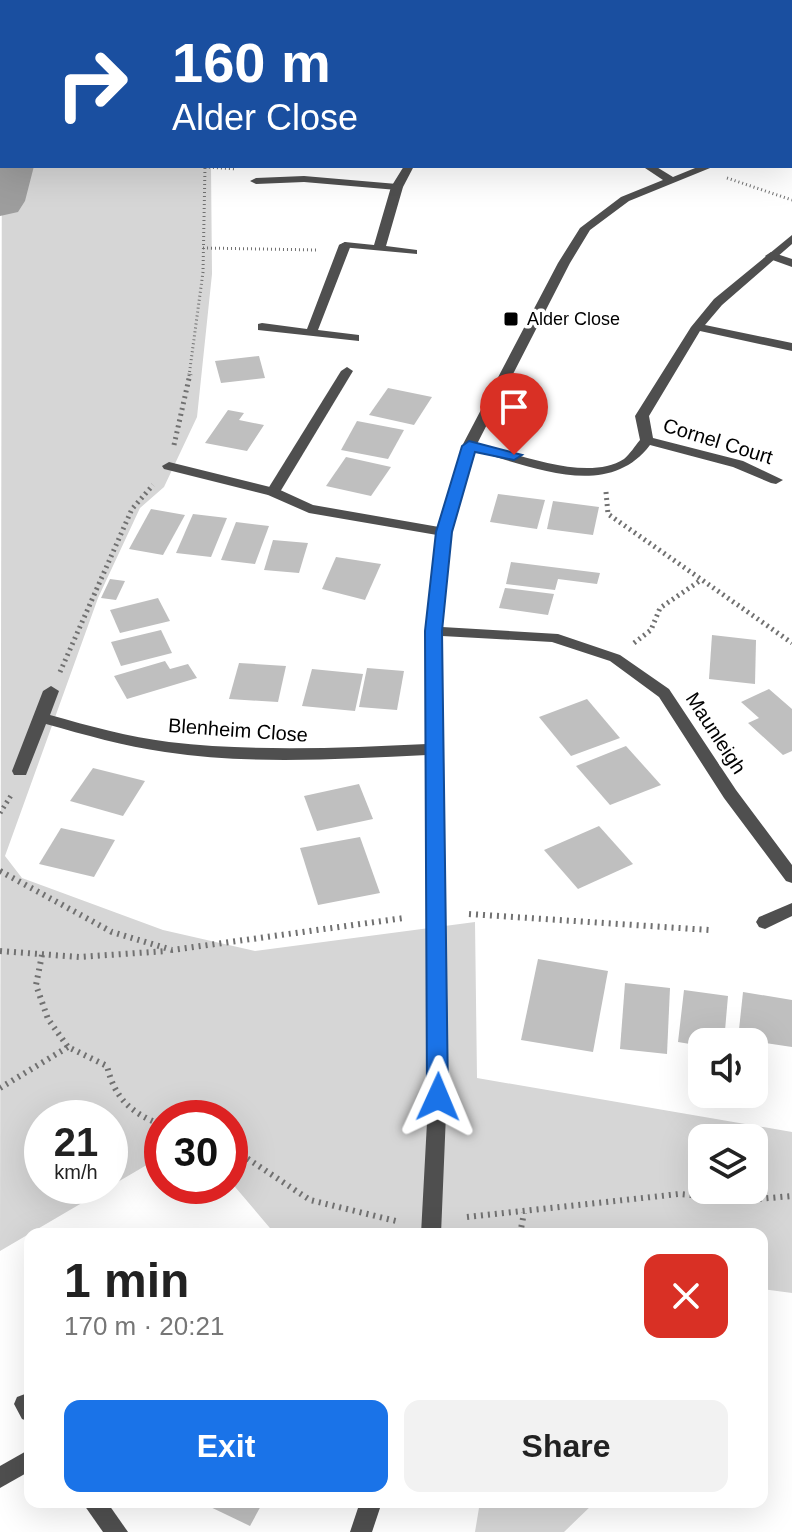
<!DOCTYPE html>
<meta charset="utf-8">
<style>
:root{--surface:#fff;--page:#f2f2f2;--text:#222;--muted:#767676;--accent:#1a73e8}
body{margin:0;font-family:Arial,sans-serif;background:var(--page);color:var(--text);height:100vh;display:flex;flex-direction:column;font-size:30px;white-space:nowrap}
*{box-sizing:border-box;margin:0}
p{font-size:26px;color:var(--muted)}
.icon{flex:none;width:44px;height:44px;fill:none;stroke:currentColor;stroke-width:2;stroke-linecap:round;stroke-linejoin:round}
.map{position:relative;flex:1;overflow:hidden}
.panel{position:absolute;left:24px;top:1228px;width:744px;height:280px;display:flex;flex-direction:column;background:var(--surface);border-radius:16px;box-shadow:0 8px 32px #0002}
.panel>*{flex:none}
.guide{position:absolute;left:0px;top:0px;width:792px;height:168px;box-shadow:0 8px 32px #0002;background:#1a4fa0;color:#fff;overflow:hidden}
.controls{position:absolute;left:688px;top:1028px;display:grid;gap:16px}
.controls a{display:grid;place-items:center;width:80px;height:80px;border-radius:16px;background:var(--surface);box-shadow:0 8px 32px #0002;font-size:40px}
.speed{position:absolute;left:24px;top:1100px;display:flex;gap:16px;font-size:40px;font-weight:700;text-align:center}
.speed>*{display:grid;place-content:center;width:104px;height:104px;border-radius:50%;background:var(--surface);box-shadow:0 8px 32px #0002;line-height:1}
.speed small{font-size:20px;font-weight:400}
.speed .limit{border:12px solid #d22;background:#fff;color:#111}
.pin{position:absolute;display:grid;place-items:center;width:68px;height:68px;color:#fff;margin:-82px -34px;border-radius:50% 50% 50% 0;rotate:-45deg;box-shadow:0 0 8px #0007}
.pin .icon{rotate:45deg}
.me{position:absolute;width:88px;margin:-44px;rotate:1deg;stroke-linejoin:round;filter:drop-shadow(0 0 6px #0008)}
.turn{display:flex;align-items:center;gap:28px;height:168px;padding:0 40px;font-size:36px}
.turn .icon{width:104px;height:104px;stroke-width:2.5}
.turn b{display:block;font-size:56px;line-height:68px}
.round{display:grid;place-items:center;flex:none;width:84px;height:84px;border-radius:16px;background:var(--page)}
.head{display:flex;align-items:center;justify-content:space-between;height:136px;padding:0 40px}
h1{font-size:48px;font-weight:700;line-height:60px}
.action{display:flex;gap:16px;margin-top:auto;padding:16px 40px}
.action a{flex:1;height:92px;border-radius:16px;background:var(--accent);color:#fff;font-size:32px;font-weight:700;line-height:92px;text-align:center}
.action a+a{background:var(--page);color:var(--text)}
.map>svg:first-child{display:block}
</style>
<div class="map">
<svg width="792" height="1532" viewBox="0 0 792 1532">
<rect width="100%" height="100%" fill="#fff"/>
<!-- green -->
<g fill="#d6d6d6" fill-rule="evenodd">
<path d="M0 0H694L696 2H2L0 42Z"/>
<path d="M2 72V166H211L212 274 197 417 164 487 140 508 98 598 5 856 22 878 163 930 255 951 475 922 477 1078 792 1132V1293L762 1289V1234H275L230 1181V1118H162V1156L0 1251ZM42 1118H110V1186H42ZM702 1138H754V1190H702Z"/>
<path d="M480 1502H595L564 1532H475Z"/>
</g>
<g fill="none" stroke-linecap="round" stroke-linejoin="round">
<!-- river -->
<g fill="#9d9d9d" fill-rule="evenodd">
<path d="M33 0H77L32 2Z"/>
<path d="M0 153 2 166H34L25 201 18 212 0 216Z"/>
</g>
</g>
<!-- building -->
<g fill="#bfbfbf">
<path d="M259 356 265 378 221 383 215 361Z"/>
<path d="M388 388 432 397 414 425 369 415Z"/>
<path d="M228 410 244 413 239 420 264 425 247 451 205 443Z"/>
<path d="M357 421 404 430 388 459 341 450Z"/>
<path d="M346 457 391 467 371 496 326 486Z"/>
<path d="M498 494 545 500 537 529 490 522Z"/>
<path d="M553 501 599 507 593 535 547 529Z"/>
<path d="M151 509 185 515 163 555 129 549Z"/>
<path d="M193 514 227 518 211 557 176 553Z"/>
<path d="M236 522 269 526 255 564 221 560Z"/>
<path d="M273 540 308 543 299 573 264 570Z"/>
<path d="M336 557 381 564 365 600 322 589Z"/>
<path d="M511 562 600 573 597 584 558 579 555 590 506 584Z"/>
<path d="M110 579 125 581 116 600 101 598Z"/>
<path d="M505 588 554 594 548 615 499 608Z"/>
<path d="M158 598 170 621 120 633 110 610Z"/>
<path d="M161 630 172 653 121 666 111 642Z"/>
<path d="M712 635 756 640 755 684 709 679Z"/>
<path d="M165 661 170 669 188 664 197 678 127 699 114 676Z"/>
<path d="M239 663 286 666 278 702 229 699Z"/>
<path d="M367 668 404 671 397 710 359 707Z"/>
<path d="M312 669 363 674 355 711 302 706Z"/>
<path d="M769 689 792 709V751L783 755 748 723 759 718 741 702Z"/>
<path d="M587 699 620 738 571 756 539 717Z"/>
<path d="M626 746 661 785 610 805 576 766Z"/>
<path d="M93 768 145 781 123 816 70 801Z"/>
<path d="M359 784 373 819 317 831 304 796Z"/>
<path d="M599 826 633 864 578 889 544 850Z"/>
<path d="M61 828 115 840 94 877 39 864Z"/>
<path d="M360 837 380 893 318 905 300 848Z"/>
<path d="M538 959 608 971 593 1052 521 1040Z"/>
<path d="M625 983 670 988 667 1054 620 1049Z"/>
<path d="M684 990 728 996 724 1042H702V1046L678 1042Z"/>
<path d="M743 992 792 1000V1047L738 1039Z"/>
<path d="M200 1502H263L250 1526Z"/>
</g>
<g fill="none" stroke-linecap="round" stroke-linejoin="round">
<!-- path-far2 -->
<g stroke="#717171" stroke-width="3" stroke-dasharray="1 3" stroke-linecap="butt">
<path d="M685 0 691 2"/>
<path d="M205 167 236 169"/>
<path d="M727 178 792 200"/>
<path d="M203 248 318 250"/>
<path d="M189 376 203 272 205 166"/>
</g>
<!-- path-far1 -->
<g stroke="#717171" stroke-width="5" stroke-dasharray="2 4" stroke-linecap="butt">
<path d="M174 445 190 374"/>
<path d="M606 492 608 514 792 643"/>
<path d="M634 643 651 630 660 608 701 580"/>
<path d="M60 672 132 509 153 485"/>
<path d="M0 813 12 794"/>
<path d="M0 871 4 873"/>
</g>
<!-- path -->
<g stroke="#717171" stroke-width="6" stroke-dasharray="2 5" stroke-linecap="butt">
<path d="M0 871 112 932 172 950 404 918"/>
<path d="M469 914 709 930"/>
<path d="M0 951 79 957 167 951"/>
<path d="M42 955 36 985 48 1019 68 1047 107 1066C115 1099 131 1113 162 1125"/>
<path d="M0 1088 68 1047"/>
<path d="M230 1147 310 1200 396 1221"/>
<path d="M467 1217 679 1194 747 1200 792 1196"/>
<path d="M520 1234 524 1213"/>
</g>
<!-- service -->
<g fill="#4f4f4f" fill-rule="evenodd">
<path d="M304 176 397 184 403 187 397 190 304 182 256 184 250 181 256 178Z"/>
<path d="M345 242 351 245 318 330 359 335V341L258 330V324L262 323 307 329 339 245Z"/>
<path d="M771 252 792 259V267L767 258 765 256Z"/>
<path d="M347 367 353 371 280 492 278 495H268L266 492 341 371Z"/>
</g>
<!-- minor -->
<g fill="#4f4f4f" fill-rule="evenodd">
<rect x="790" y="140" width="2" height="6"/>
<path d="M404 166H414L403 187 386 246 417 250V254L341 247 339 245 345 242 374 245 391 187Z"/>
<path d="M642 166H655L673 177 700 166H715L629 201 590 230 570 263 477 444C516 453 587 483 624 459 630 454 635 446 640 440L635 416 691 327 714 299 792 235V244L722 305 705 325 792 343V351L700 331 649 416 653 438 743 461 783 480 776 484 771 483 733 467 650 445C607 502 530 465 474 451L451 532 442 627 558 634 620 655 669 689 736 790 792 865V883L786 881 724 798 659 697 610 661 552 642 442 636 448 1066 441 1234H421L430 1066 427 755C340 759 251 765 165 752 124 746 85 735 46 724L26 775H14L12 771 43 691 51 686 59 691 50 715C89 726 129 737 169 742 255 752 342 748 427 744V631L437 535 309 513 268 495 164 469 162 466 169 462 278 489 313 505 439 527 462 446 558 263 580 228 621 197 663 180Z"/>
<path d="M792 903V916L765 929 759 927 756 922 759 917Z"/>
<path d="M25 1394 30 1396V1422L22 1419 14 1404 17 1397Z"/>
<path d="M30 1449V1471L0 1488V1466Z"/>
<path d="M82 1502H107L128 1532H103Z"/>
<path d="M360 1502H382L372 1532H350Z"/>
</g>
</g>
<!-- route -->
<path fill="#1a73e8" stroke="#114b97" stroke-width="2" d="M469 441 522 455 514 460 475 452 452 532 442 631 448 1097 438 1106 427 1097 425 631 436 532 462 446Z"/>
<!-- markers -->
<rect fill="#000" stroke="#fff" stroke-width="3" x="503" y="311" width="16" height="16" rx="4"/>
<g text-anchor="middle" stroke-width="7" stroke-linejoin="round" paint-order="stroke">
<!-- far-poi labels -->
<g font-size="18" fill="#000" stroke="#fff" text-anchor="start">
<text x="527" y="325">Alder Close</text>
</g>
<!-- street labels -->
<g font-size="20" fill="#000" stroke="#fff">
<text transform="translate(718 441) rotate(17)" y="7">Cornel Court</text>
<text transform="translate(238 730) rotate(4)" y="7">Blenheim Close</text>
<text transform="translate(716 733) rotate(57)" y="7">Maunleigh</text>
</g>
</g>
</svg>
<div class="controls">
<a><svg class="icon" aria-label="sound" viewBox="0 0 24 24"><path d="M4 9h4l5-4v14l-5-4H4zM17 9q2 3 0 6"/></svg></a>
<a><svg class="icon" aria-label="layers" viewBox="0 0 24 24"><path d="M12 4l9 5-9 5-9-5zM3 14l9 5 9-5"/></svg></a>
</div>
<div class="speed"><div>21<small>km/h</small></div><div class="limit">30</div></div>
<div class="pin" style="left:514px;top:455px;background:#d93025"><svg class="icon" aria-label="arrive" viewBox="0 0 24 24"><path d="M6 21V4h12l-3 4 3 4H6"/></svg></div>
<svg class="me" style="left:438px;top:1097px" viewBox="-20 -20 40 40"><path d="M0-17L14 15 0 8-14 15z" fill="#1a73e8" stroke="#fff" stroke-width="4"/></svg>
<div class="guide">
<div class="turn"><svg class="icon" aria-label="right" viewBox="0 0 24 24"><path d="M7 20v-9h11M14 6l5 5-5 5"/></svg><div><b>160 m</b>Alder Close</div></div>
</div>
<section class="panel">
<div class="head"><div><h1>1 min</h1><p>170 m · 20:21</p></div><a class="round" style="background:#d93025;color:#fff"><svg class="icon" aria-label="close" viewBox="0 0 24 24"><path d="M6 6l12 12M18 6L6 18"/></svg></a></div>
<div class="action"><a>Exit</a><a>Share</a></div>
</section>
</div>
